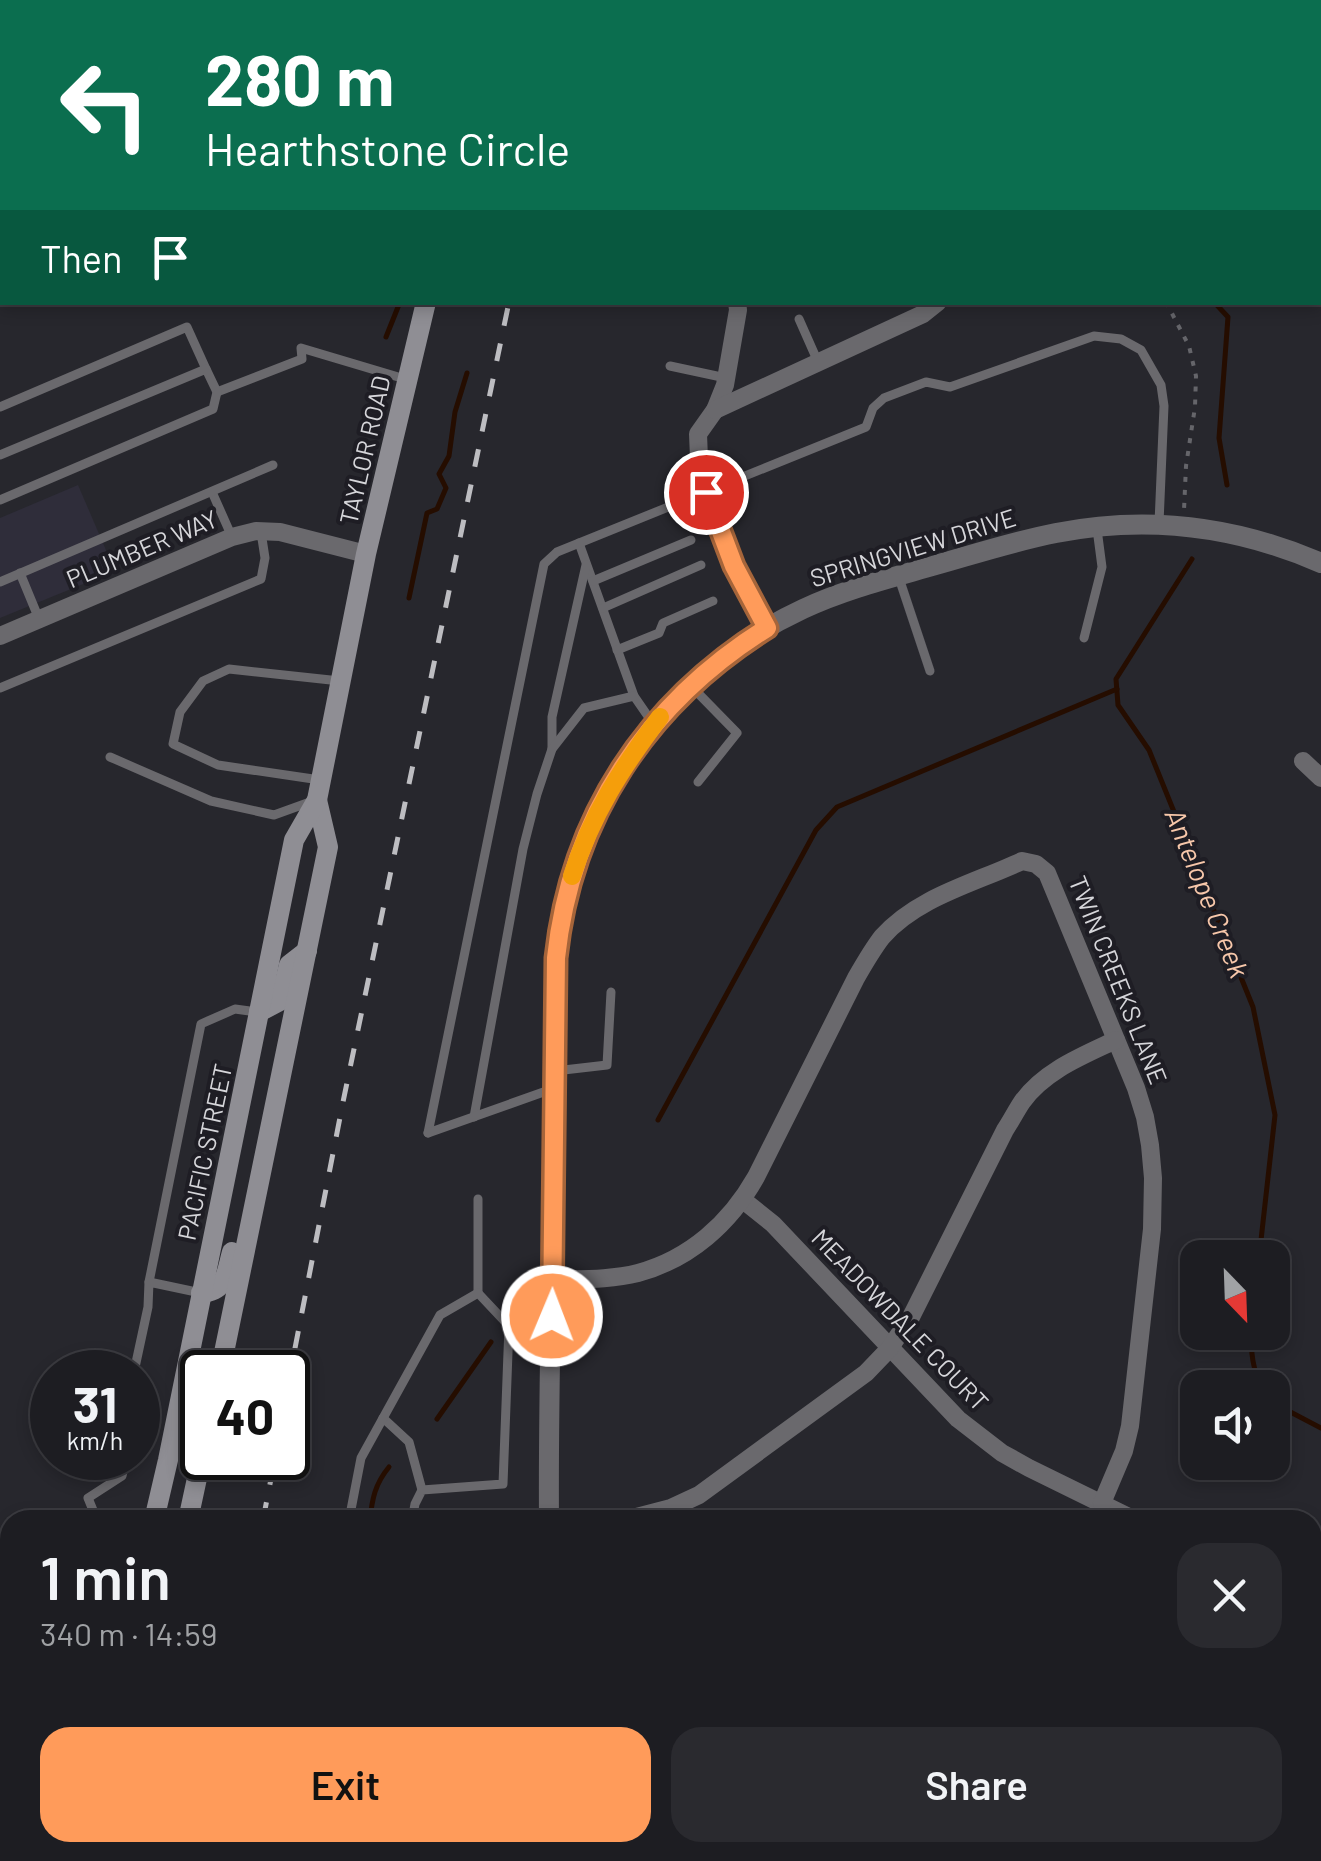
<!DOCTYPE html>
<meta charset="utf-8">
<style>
:root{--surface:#1d1d22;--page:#2a2a2f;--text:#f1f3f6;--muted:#a0a2a5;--line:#3b3b40;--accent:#ff9b5a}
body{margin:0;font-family:Barlow,sans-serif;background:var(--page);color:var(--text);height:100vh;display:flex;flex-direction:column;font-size:38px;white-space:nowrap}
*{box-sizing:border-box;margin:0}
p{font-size:32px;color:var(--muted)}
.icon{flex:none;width:55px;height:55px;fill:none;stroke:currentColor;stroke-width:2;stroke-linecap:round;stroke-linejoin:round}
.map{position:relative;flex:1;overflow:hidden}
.drawer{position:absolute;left:0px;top:1510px;width:1322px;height:352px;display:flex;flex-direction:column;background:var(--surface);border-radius:30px 30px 0 0;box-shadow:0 5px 15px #0003,0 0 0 2px var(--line)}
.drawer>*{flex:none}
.top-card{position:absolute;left:0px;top:0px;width:1322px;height:305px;box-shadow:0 5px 15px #0003,0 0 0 2px var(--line);background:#0b6e4f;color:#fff;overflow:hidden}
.needle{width:65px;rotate:157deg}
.tools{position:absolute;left:1180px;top:1240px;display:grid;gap:20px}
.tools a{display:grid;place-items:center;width:110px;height:110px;border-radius:20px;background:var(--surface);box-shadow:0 5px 15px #0003,0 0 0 2px var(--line);font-size:50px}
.speed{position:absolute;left:30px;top:1350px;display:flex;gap:20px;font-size:50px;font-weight:700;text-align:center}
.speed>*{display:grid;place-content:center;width:130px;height:130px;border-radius:50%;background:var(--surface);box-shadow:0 5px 15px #0003,0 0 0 2px var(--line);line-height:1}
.speed small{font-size:25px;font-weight:400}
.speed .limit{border:5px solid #111;border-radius:15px;background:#fff;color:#111}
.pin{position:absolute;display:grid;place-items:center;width:85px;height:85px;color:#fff;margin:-42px;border:5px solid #fff;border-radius:50%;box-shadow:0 2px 10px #0007}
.me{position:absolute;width:110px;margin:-55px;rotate:1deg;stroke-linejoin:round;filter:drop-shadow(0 0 8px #0008)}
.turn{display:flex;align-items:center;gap:35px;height:210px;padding:0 40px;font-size:45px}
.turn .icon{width:130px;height:130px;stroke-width:2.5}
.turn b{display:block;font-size:70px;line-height:85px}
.then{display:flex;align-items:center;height:95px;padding:0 40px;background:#0003;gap:20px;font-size:38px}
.round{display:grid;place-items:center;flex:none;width:105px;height:105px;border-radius:30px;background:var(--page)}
.summary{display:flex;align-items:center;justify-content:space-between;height:170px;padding:0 40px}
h1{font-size:60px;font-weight:600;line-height:75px}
.primary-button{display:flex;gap:20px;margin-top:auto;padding:20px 40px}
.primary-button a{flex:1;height:115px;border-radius:30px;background:var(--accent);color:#111;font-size:40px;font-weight:600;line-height:115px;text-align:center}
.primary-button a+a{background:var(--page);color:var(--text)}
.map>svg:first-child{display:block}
</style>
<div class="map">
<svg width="1321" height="1861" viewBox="0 0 1321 1861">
<rect width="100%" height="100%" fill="#27272d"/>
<!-- built -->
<path fill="#2f2d3a" d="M78 485 115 571 0 618V518Z"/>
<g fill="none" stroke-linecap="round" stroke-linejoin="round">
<!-- stream -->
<g stroke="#250d00" stroke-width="5">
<path d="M224 0 232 2"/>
<path d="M1091 0V2"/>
<path d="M447 2 448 0"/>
<path d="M1320 56 1321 55"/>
<path d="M1214 302 1228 317 1219 438 1227 485"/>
<path d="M386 337 400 302"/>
<path d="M1192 559 1116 679 1118 705 1149 750 1253 1007 1275 1115 1259 1258"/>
<path d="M409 598 427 513 437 509 446 488 439 474 449 456 455 412 467 373"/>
<path d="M658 1120 816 830 837 807 1117 689"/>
<path d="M1252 1332C1250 1349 1253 1374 1263 1388"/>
<path d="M1272 1399 1279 1406 1321 1428"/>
<path d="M437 1419 491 1342"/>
<path d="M370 1520C372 1499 375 1484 389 1467"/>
<path d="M344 1861 345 1852"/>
</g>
<!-- path -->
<path stroke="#65656a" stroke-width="4" stroke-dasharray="5 8" stroke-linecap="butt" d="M1166 302 1189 346 1196 376 1195 407 1186 466 1184 510"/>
<!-- service -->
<g stroke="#6a696d" stroke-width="9">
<path d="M7 0 19 2"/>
<path d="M0 51 2 52"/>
<path d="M799 319 818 362"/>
<path d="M670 366 726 378"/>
<path d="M217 392 302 359 301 348 405 379"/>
<path d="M0 407 187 327 206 369"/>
<path d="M0 455 206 369 217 392 213 409 0 500"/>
<path d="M212 492 232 537"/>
<path d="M579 543 634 696 654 725"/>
<path d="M20 573 39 619"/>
<path d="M899 578 930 671"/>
<path d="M593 581 691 540"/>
<path d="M0 582 273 465"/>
<path d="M603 608 701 565"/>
<path d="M1084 638 1102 567 1097 529"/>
<path d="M617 650 659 633 663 623 713 601"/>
<path d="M692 687 737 733 698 782"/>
<path d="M0 688 261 579 265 558 261 532"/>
<path d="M552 749V717L586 565"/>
<path d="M110 757 211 801 274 815 310 802"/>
<path d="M320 780 218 765 173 744 180 712 203 681 229 669 340 681"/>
<path d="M555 1071 607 1065 611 992"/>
<path d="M474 1117 523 849 537 794 552 749 584 708 634 696"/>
<path d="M428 1133 544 564 557 552 866 427 873 408 884 398 926 382 950 387 1094 336 1121 339 1141 350 1161 385 1164 406 1159 523"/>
<path d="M428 1133 552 1089"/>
<path d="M149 1282 201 1024 235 1009 257 1012"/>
<path d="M478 1293V1199"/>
<path d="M134 1372 148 1307 149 1282 201 1293"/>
<path d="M383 1418 409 1442 422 1490"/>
<path d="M97 1520 88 1498 122 1476 126 1458"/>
<path d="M349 1520 361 1458 440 1315 478 1293 509 1326 503 1484 422 1490 415 1504 412 1520"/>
<path d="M307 1861 309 1852"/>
</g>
<!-- minor -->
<g stroke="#6a696d" stroke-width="18">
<path d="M756 2V0"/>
<path d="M737 302 738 310 725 385 715 410 698 434 699 458 708 503 734 566 767 628"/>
<path d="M715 410 923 314 938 302"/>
<path d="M0 636 232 537 256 531 280 532 366 554"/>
<path d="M1303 761 1321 778"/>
<path d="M743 1200 773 1224 958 1419 1002 1453 1029 1468 1135 1520"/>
<path d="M552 1280C580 1279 610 1280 638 1273 690 1259 730 1223 756 1177L856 978C864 964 872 950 882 937 917 897 975 883 1022 861L1036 864 1047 873 1136 1088 1145 1117 1150 1145 1153 1178 1152 1229 1130 1426 1124 1451 1102 1503"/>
<path d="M625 1520 671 1508 699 1495 866 1373 889 1349 911 1317 1005 1130C1011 1121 1016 1111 1022 1102 1044 1071 1082 1056 1116 1040"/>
<path d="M1312 1598H1321"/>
<path d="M1312 1818 1321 1816"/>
<path d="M802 1852 806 1861"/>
<path d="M1306 1852V1861"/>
<path d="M545 1861 565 1852"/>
<path d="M826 1861 843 1852"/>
</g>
<!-- tertiary -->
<g stroke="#6a696d" stroke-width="20">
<path d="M549 1520C548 1401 552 1282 553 1163 553 1114 553 1064 554 1015 554 985 554 952 560 922 585 787 678 667 803 609 846 589 891 578 936 565 975 554 1015 541 1056 533 1147 515 1236 526 1321 563"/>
<path d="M662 1852 666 1861"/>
</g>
<!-- secondary -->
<g stroke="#8f8e94" stroke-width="20">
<path d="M494 2 495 0"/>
<path d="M259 1012 280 1001 289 965 307 951"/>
<path d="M201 1293C227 1291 226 1273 232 1252"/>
<path d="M220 1372 328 847 317 800"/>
<path d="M154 1520 168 1460 294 840 317 800 366 554 426 302"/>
<path d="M188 1520 202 1455"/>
<path d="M78 1861 80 1852"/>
<path d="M115 1861 117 1852"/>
</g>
<!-- motorway -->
<g stroke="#c6c5ce" stroke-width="30">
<path d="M804 0 823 2"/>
<path d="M1320 13 1321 12"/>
</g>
<!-- rail -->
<g stroke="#bdbdc1" stroke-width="5" stroke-dasharray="18 18" stroke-linecap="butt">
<path d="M570 2V0"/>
<path d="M288 1384 343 1102 509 302"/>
<path d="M263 1520 275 1458"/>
<path d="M205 1861 206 1852"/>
</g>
</g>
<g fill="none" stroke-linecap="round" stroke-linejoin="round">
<defs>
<path id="route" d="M552 1316 556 958C571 817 647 703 767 628L734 566 706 492"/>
</defs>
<!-- route casing -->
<use href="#route" stroke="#a6653a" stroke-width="25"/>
<!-- route -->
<use href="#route" stroke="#ff9b5a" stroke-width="18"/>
<!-- slow -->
<path stroke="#f59e0b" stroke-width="18" d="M572 876C592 814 621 769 660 717"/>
</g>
<g text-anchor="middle" stroke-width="8" stroke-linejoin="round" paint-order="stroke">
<!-- street labels -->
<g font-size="25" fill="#d6d6da" stroke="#1e1d24">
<text transform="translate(365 450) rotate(-77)" y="9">TAYLOR ROAD</text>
<text transform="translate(913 548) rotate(-17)" y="9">SPRINGVIEW DRIVE</text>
<text transform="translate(142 549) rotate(-23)" y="9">PLUMBER WAY</text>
<text transform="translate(1118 980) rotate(68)" y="9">TWIN CREEKS LANE</text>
<text transform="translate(205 1152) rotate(-78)" y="9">PACIFIC STREET</text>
<text transform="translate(900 1320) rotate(46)" y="9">MEADOWDALE COURT</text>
</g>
<!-- water labels -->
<g font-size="28" font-style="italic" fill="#f7c7aa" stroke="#1e1d24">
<text transform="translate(1207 893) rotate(68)" y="10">Antelope Creek</text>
</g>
</g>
</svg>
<div class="tools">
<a><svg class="needle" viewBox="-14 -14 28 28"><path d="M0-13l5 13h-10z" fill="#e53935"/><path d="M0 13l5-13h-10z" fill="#a0a2a5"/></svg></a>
<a><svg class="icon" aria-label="sound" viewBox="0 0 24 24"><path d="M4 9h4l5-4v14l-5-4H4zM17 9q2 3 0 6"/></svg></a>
</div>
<div class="speed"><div>31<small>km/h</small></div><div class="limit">40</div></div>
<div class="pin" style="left:706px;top:492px;background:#d93025"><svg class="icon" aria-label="arrive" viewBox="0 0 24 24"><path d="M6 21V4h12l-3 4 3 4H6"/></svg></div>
<svg class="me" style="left:552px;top:1316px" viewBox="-20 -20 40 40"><circle r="17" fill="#ff9b5a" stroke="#fff" stroke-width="3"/><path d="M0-11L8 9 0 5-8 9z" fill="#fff"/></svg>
<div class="top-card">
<div class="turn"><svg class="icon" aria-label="left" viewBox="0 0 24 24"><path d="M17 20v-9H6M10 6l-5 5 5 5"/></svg><div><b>280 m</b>Hearthstone Circle</div></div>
<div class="then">Then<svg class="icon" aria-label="arrive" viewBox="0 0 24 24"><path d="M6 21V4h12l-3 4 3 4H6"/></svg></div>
</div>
<section class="drawer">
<div class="summary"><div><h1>1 min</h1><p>340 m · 14:59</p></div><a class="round"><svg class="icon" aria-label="close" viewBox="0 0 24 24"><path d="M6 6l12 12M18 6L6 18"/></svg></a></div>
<div class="primary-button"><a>Exit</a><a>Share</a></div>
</section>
</div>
